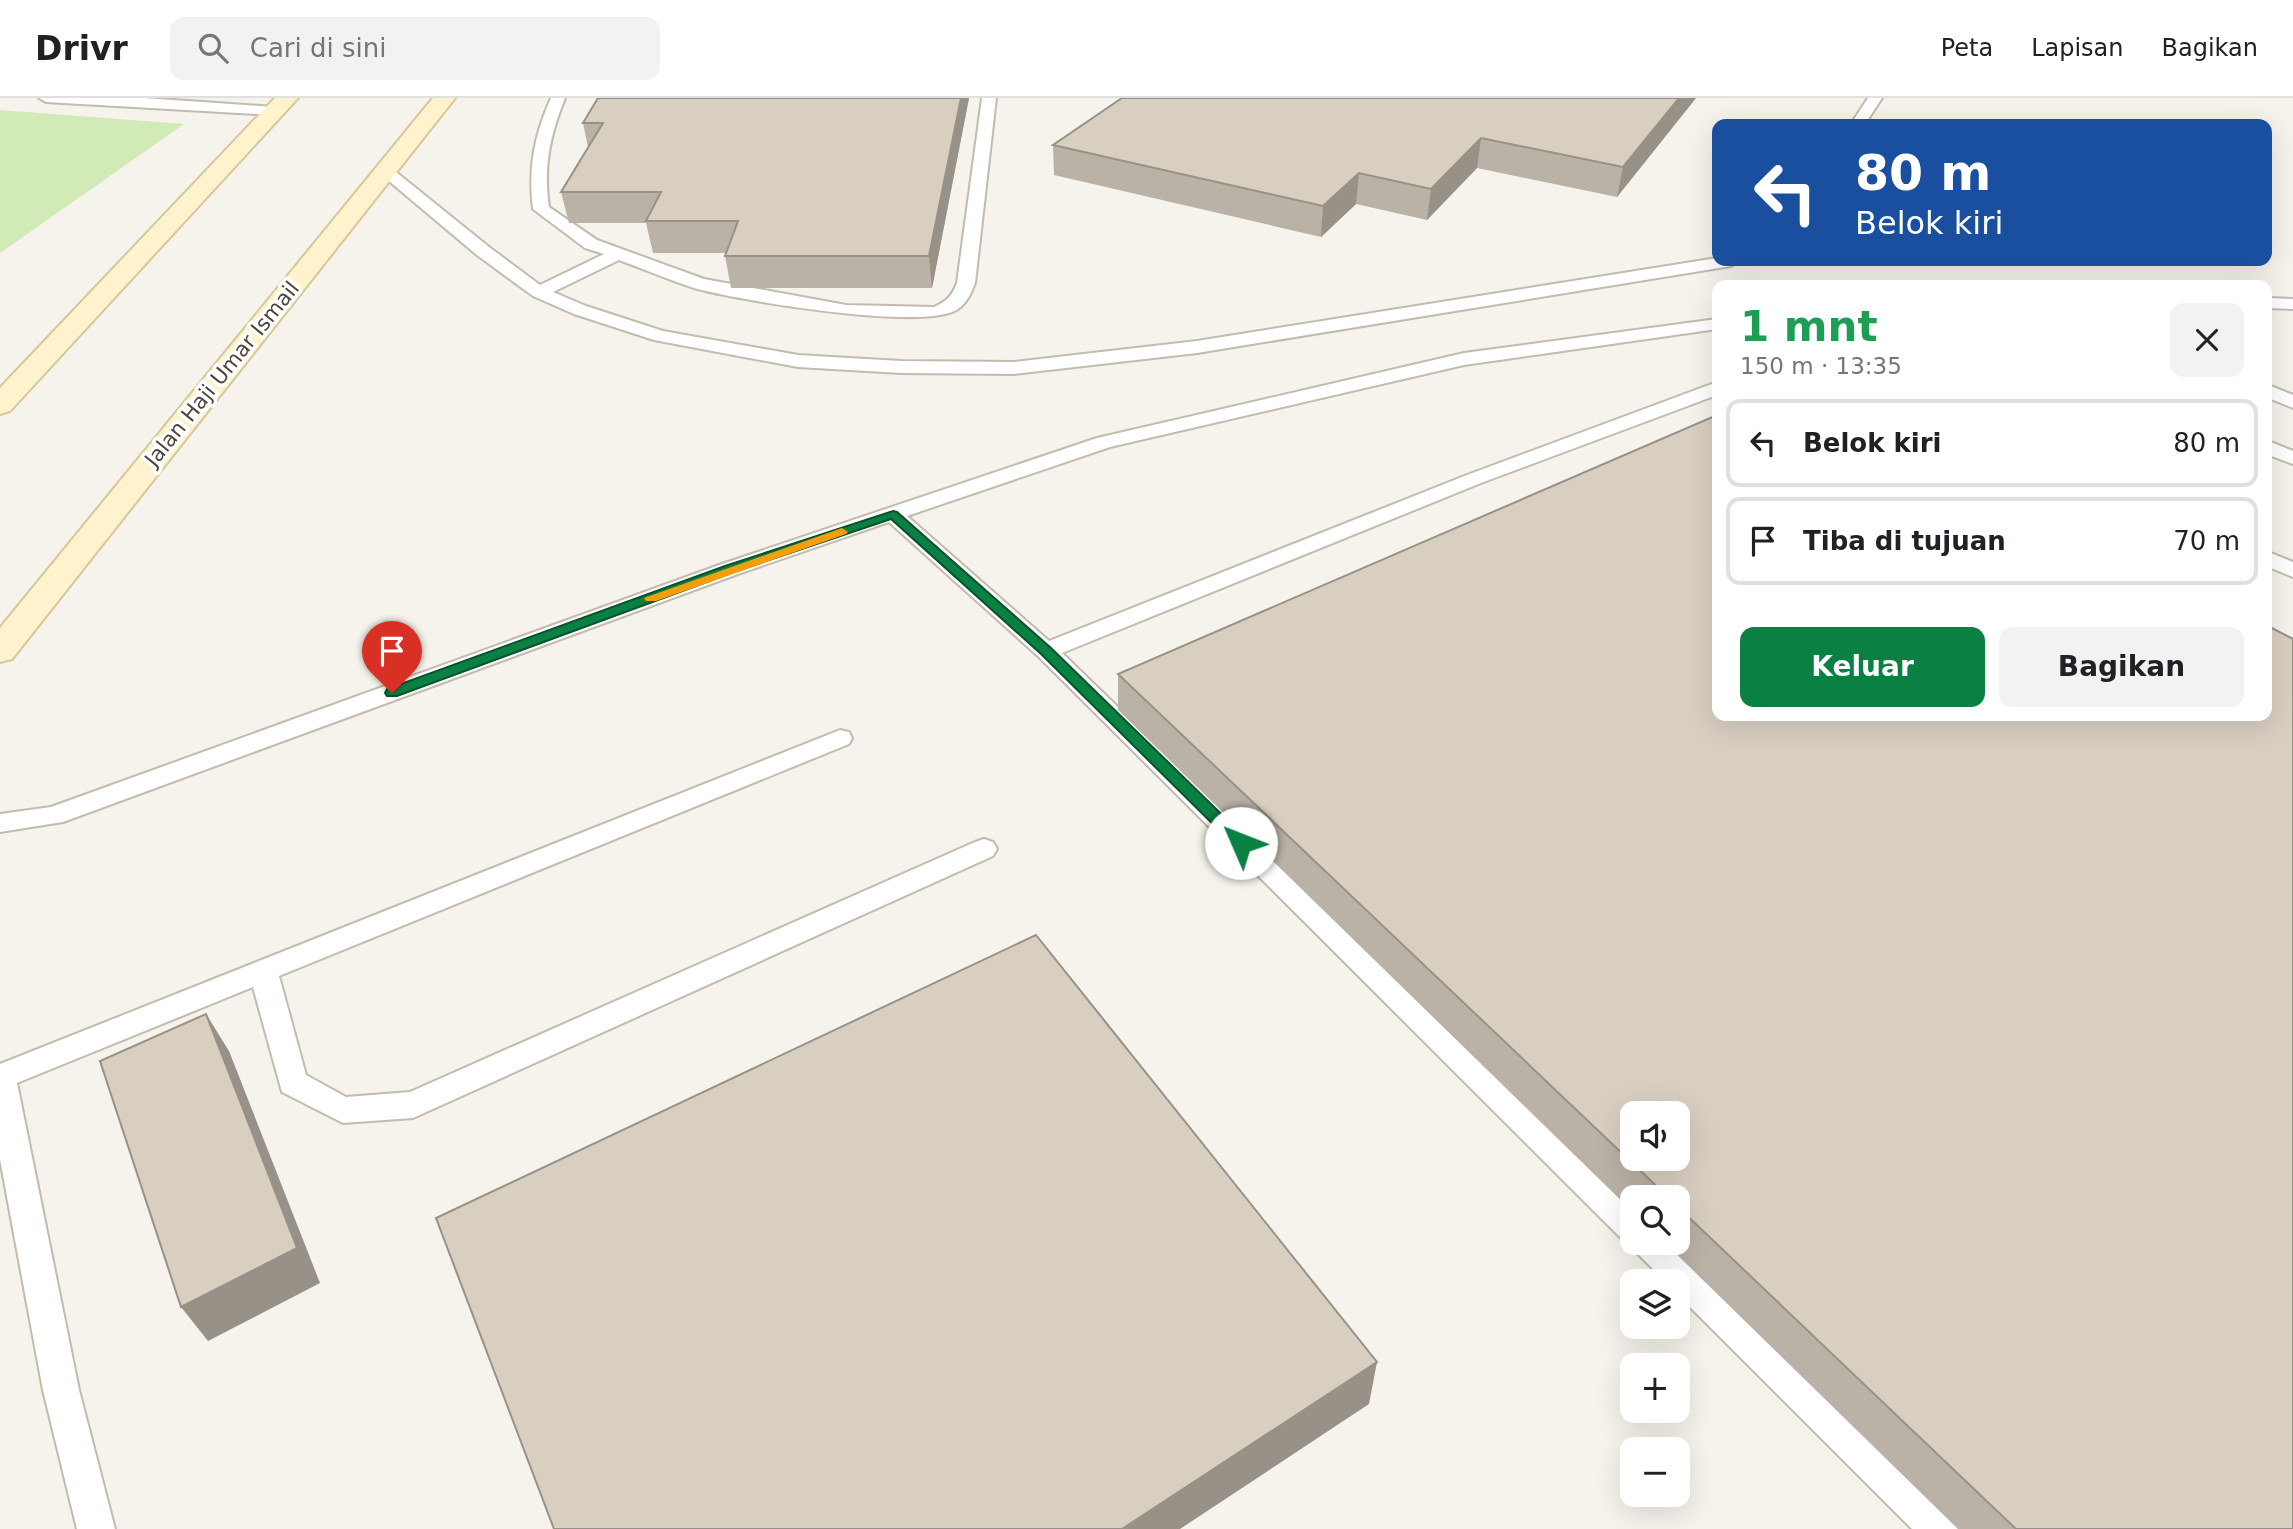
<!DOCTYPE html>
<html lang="id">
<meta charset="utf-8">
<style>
:root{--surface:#fff;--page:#f2f2f2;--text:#202124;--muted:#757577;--line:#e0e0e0;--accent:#0b8043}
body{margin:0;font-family:"DejaVu Sans",sans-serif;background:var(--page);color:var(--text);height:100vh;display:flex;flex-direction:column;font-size:26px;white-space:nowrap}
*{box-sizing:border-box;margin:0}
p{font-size:23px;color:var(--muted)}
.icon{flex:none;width:38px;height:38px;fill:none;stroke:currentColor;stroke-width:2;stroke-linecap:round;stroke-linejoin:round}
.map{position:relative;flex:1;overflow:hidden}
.drawer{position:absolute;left:1712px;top:182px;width:560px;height:441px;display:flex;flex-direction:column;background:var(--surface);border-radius:14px;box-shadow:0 7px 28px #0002}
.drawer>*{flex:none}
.hud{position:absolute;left:1712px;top:21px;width:560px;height:147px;border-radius:14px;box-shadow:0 7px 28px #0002;background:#1a4fa0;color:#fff;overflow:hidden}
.tools{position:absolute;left:1620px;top:1003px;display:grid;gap:14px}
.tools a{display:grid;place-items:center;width:70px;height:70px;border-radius:14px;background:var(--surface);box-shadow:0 7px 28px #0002;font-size:35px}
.pin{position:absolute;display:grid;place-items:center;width:60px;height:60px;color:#fff;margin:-72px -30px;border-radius:50% 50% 50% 0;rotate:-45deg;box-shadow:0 0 7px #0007}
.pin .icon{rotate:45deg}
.me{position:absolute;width:77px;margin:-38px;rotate:314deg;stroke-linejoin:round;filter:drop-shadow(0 0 5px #0008)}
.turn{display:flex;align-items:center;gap:24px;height:147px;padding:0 28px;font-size:32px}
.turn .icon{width:91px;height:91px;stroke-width:2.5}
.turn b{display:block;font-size:49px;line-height:60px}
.round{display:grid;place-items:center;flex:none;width:74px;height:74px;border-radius:14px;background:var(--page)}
.summary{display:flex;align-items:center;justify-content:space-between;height:119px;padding:0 28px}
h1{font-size:42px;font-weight:700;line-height:52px;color:#1e9e55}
.action{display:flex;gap:14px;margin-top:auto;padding:14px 28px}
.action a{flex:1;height:80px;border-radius:14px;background:var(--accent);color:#fff;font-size:28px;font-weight:700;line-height:80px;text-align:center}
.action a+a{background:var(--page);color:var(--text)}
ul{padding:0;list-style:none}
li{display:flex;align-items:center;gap:21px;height:88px;margin:0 14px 10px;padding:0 14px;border:4px solid var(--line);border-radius:14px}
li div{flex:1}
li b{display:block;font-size:26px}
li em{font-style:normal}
header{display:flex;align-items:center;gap:42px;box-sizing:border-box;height:98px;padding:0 35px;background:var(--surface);border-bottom:2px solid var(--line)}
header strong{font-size:33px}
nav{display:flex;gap:38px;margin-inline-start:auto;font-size:24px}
.search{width:490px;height:63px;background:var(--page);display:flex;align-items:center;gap:18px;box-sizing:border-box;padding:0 24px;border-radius:14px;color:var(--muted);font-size:26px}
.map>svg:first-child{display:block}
</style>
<header>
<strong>Drivr</strong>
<div class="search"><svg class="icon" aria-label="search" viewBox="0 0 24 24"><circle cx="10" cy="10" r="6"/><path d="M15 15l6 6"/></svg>Cari di sini</div>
<nav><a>Peta</a><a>Lapisan</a><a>Bagikan</a></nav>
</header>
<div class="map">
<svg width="2293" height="1431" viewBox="0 0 2293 1431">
<rect width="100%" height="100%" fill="#f6f3ec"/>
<!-- green -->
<path fill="#d2eab5" d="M0 12 184 26 0 155Z"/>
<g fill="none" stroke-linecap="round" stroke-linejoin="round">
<defs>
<g id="service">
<path d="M39 0H145L275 9 282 13 275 17 46 4Z"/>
<path d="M551 0H565C550 37 543 69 549 109L597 142 704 181 846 207 934 209C947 203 952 198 957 185L982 0H996L975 185C971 195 967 205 958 211 926 234 736 202 694 190 669 182 644 171 619 162L553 194 586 208 663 233 798 257 901 263 1014 264 1197 243 1717 160V163H1740L1731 168 1197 255 1014 276 901 275 798 269 654 242 574 216 533 198 477 157 377 73 379 70H391L489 149 540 187 604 156 585 150 533 111C528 70 534 38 551 0Z"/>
<path d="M1868 0H1882L1865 26H1851Z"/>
<path d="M2266 200 2293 201V211L2266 210Z"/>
<path d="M1717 221V231L1464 267 1110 349 907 418 1049 543 1467 377 1717 284V297L1481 385 1062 555 1633 1108V1144H1671L1952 1418 1958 1431H1912L1678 1197V1183H1665L1636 1154 1631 1144 1621 1140 1038 558 889 424 738 476 63 724 0 734V716L51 709 722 466 1097 340 1464 255Z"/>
<path d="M2266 286 2293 297V310L2266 299Z"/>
<path d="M2266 342 2293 353V366L2266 356Z"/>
<path d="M2266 453 2293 464V479L2266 468Z"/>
<path d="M840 632 849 634 852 640 849 646 279 878 306 977 346 999 410 994 975 744 984 741 993 744 997 751 993 758 413 1020 343 1025 282 994 253 889 17 985 79 1292 115 1431H77L43 1292 0 1061V966Z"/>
</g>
<g id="secondary">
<path d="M275 0H298L10 313 0 316V290Z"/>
<path d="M433 0H455L12 561 0 564V530Z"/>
</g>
</defs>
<!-- service casing -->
<use href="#service" stroke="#c2bbae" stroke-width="4"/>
<!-- secondary casing -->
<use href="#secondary" stroke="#d6c79b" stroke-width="4"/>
<!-- service -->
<use href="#service" fill="#fff" fill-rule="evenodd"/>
<!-- secondary -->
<use href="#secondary" fill="#fff3cd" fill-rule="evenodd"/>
</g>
<!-- wall -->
<g fill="#bab2a6">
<path d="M598 0H969L932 190H731L725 158 726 155H653L646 125H569L561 94 588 49 583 25Z"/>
<path d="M1122 0H1696L1617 99 1477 70 1427 122 1356 106 1321 139 1054 77 1053 47Z"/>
<path d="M1118 576 2293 1431H1958L1664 1144H1678V1099H1633V1114L1118 612Z"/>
</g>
<!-- shaded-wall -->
<g fill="#979187">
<path d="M961 0H969L932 190 929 158Z"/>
<path d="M1679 0H1696L1617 99 1623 69Z"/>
<path d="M1481 40 1477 70 1427 122 1431 91Z"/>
<path d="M1359 75 1356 106 1321 139 1323 108Z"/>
<path d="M206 916 229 953 320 1185 208 1243 181 1209Z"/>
<path d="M1377 1264 1369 1306 1180 1431H1122Z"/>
</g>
<!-- building -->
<g fill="#d8cfc1" stroke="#979187" stroke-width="2" fill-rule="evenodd">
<path d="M598 0H961L929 158H725L738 123H646L661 94H561L603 25H583Z"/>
<path d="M1122 0H1679L1623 69 1481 40 1431 91 1359 75 1323 108 1053 47Z"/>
<path d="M1717 317V618H2266V527L2293 541V1431H2016L1678 1109V1099H1668L1118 576ZM1633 1015H1678V1060H1633Z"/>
<path d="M1036 837 1377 1264 1122 1431H554L436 1120Z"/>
<path d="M206 916 297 1150 181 1209 100 963Z"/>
</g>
<!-- route -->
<path fill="#0b8043" stroke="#07532c" stroke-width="2" d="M893 413 897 414 1051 550 1247 741 1249 745 1247 749H1236L1041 556 891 421 734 474 397 598H387L385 595 387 591 725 468Z"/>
<!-- slow -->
<path fill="#f59e0b" d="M842 430 848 434 846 436 656 503H646L644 500Z"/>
<g text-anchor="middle" stroke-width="7" stroke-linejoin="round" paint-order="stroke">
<!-- far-street labels -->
<g font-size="21" fill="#4b4439" stroke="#fff">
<text transform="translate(222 276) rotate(-51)" y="7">Jalan Haji Umar Ismail</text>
</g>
</g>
</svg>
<div class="tools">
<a><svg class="icon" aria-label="sound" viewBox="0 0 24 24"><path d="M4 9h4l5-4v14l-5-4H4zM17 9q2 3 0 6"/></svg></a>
<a><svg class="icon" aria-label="search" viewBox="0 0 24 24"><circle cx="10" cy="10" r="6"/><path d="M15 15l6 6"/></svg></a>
<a><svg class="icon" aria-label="layers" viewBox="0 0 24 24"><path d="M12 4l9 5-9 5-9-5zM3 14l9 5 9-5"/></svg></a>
<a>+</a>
<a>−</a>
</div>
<div class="pin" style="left:392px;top:595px;background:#d93025"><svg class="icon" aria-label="arrive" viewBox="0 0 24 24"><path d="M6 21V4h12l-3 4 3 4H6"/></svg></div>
<svg class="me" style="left:1241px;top:745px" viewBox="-20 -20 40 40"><circle r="19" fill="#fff"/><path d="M0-13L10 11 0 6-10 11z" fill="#0b8043"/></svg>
<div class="hud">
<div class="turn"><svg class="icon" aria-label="left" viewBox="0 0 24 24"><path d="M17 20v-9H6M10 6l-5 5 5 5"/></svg><div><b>80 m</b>Belok kiri</div></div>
</div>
<section class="drawer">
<div class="summary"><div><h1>1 mnt</h1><p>150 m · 13:35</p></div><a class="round"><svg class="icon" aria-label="close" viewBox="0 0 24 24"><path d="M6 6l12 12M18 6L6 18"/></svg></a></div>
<ul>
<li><svg class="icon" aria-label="left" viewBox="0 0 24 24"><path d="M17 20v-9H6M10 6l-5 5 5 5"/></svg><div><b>Belok kiri</b></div><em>80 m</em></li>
<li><svg class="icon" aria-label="arrive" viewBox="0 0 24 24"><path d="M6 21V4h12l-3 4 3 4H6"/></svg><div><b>Tiba di tujuan</b></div><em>70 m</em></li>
</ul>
<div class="action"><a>Keluar</a><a>Bagikan</a></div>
</section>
</div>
